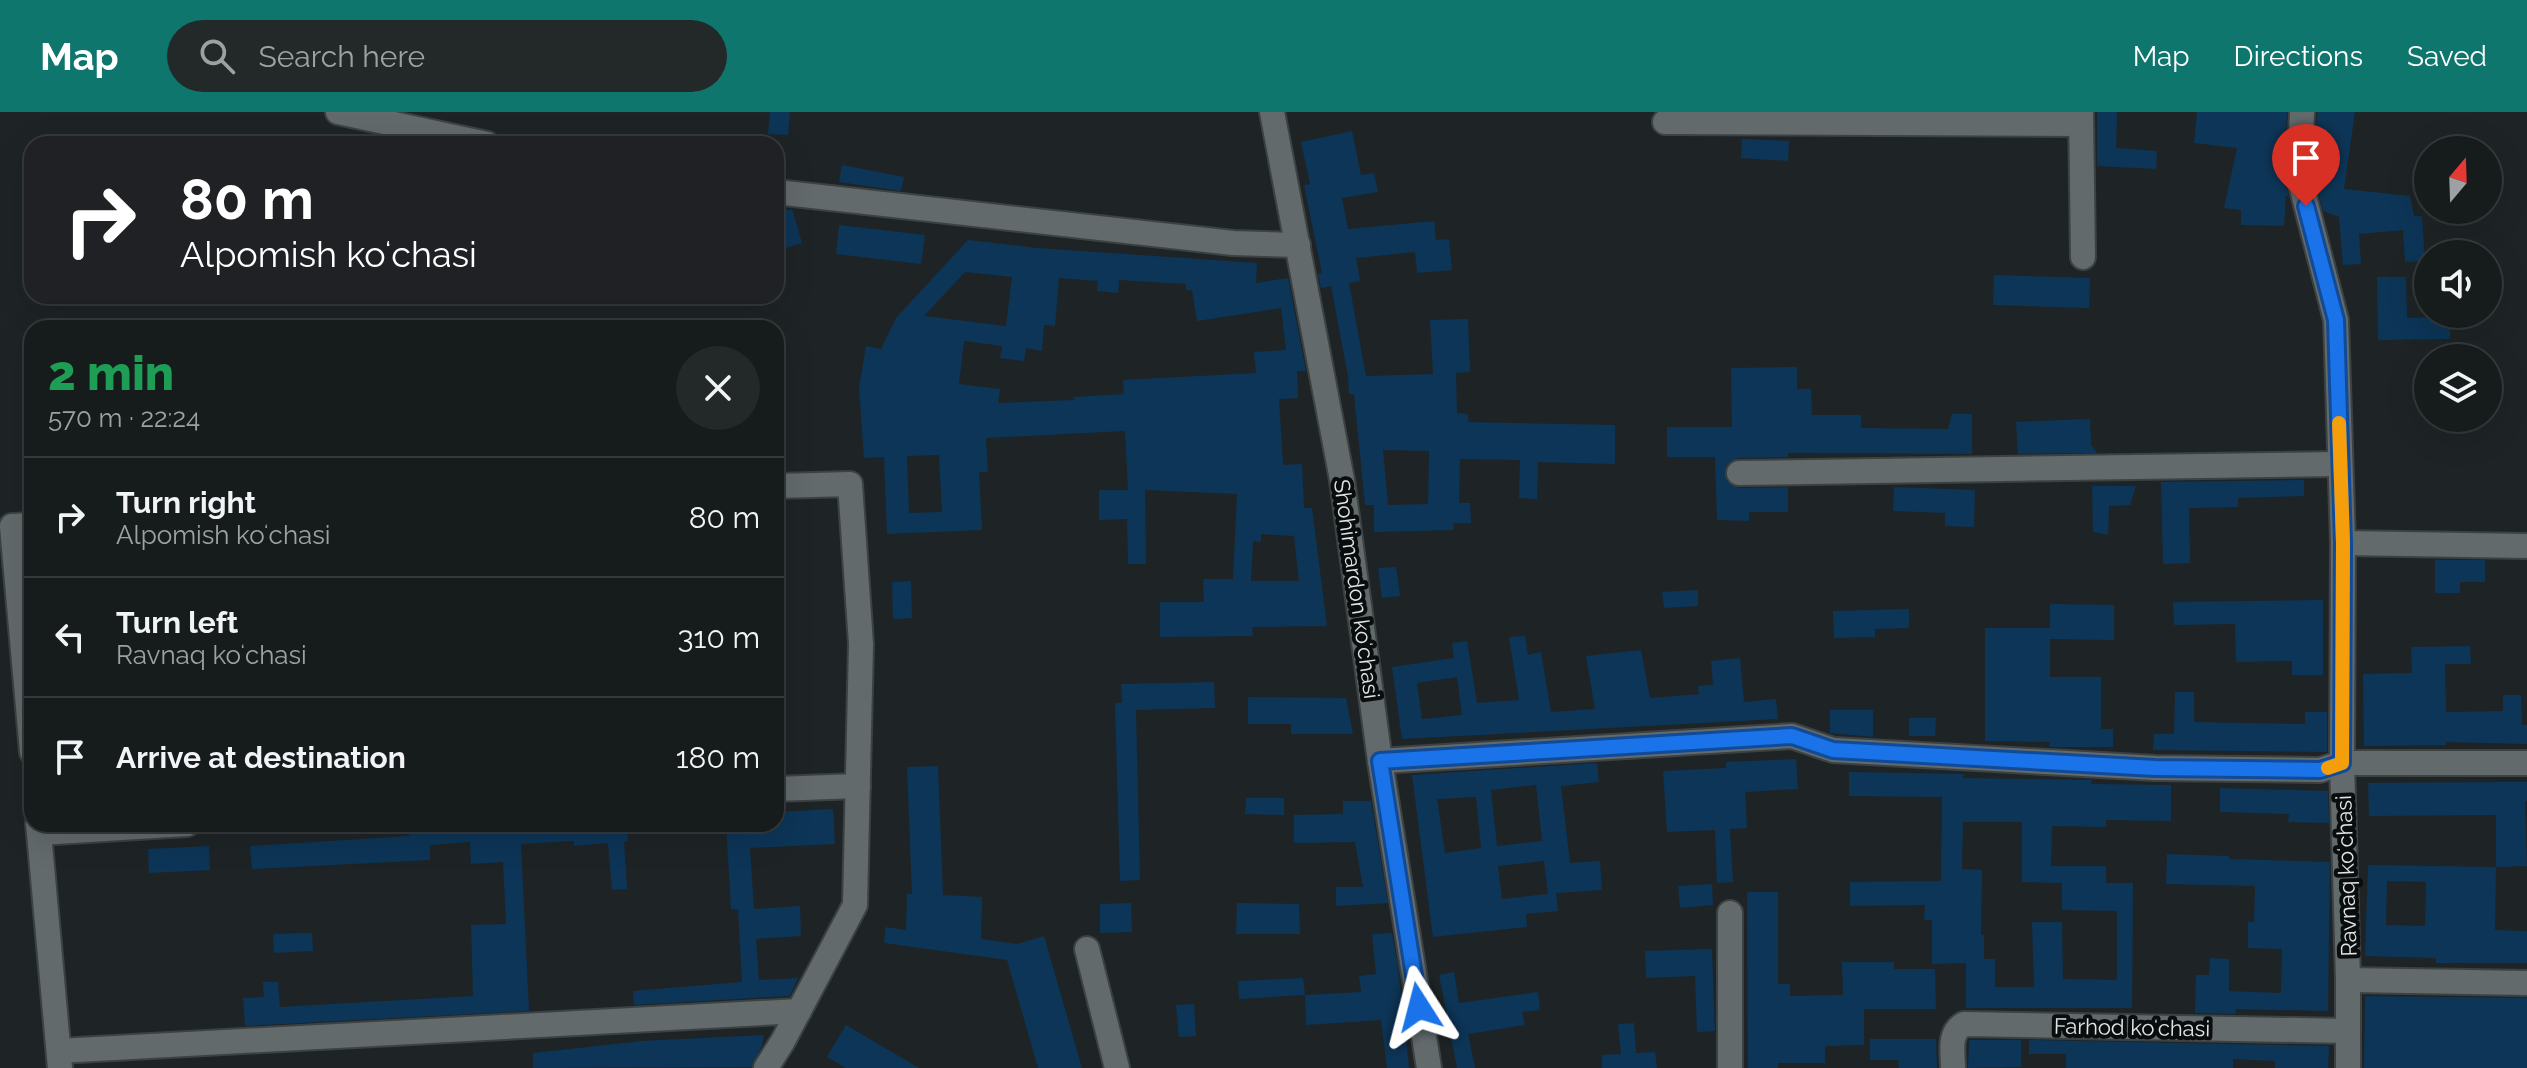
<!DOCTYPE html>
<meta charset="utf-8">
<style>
:root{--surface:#161b1c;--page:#232829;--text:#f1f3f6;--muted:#9ea1a3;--line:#35393b;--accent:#0f766e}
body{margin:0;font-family:Raleway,sans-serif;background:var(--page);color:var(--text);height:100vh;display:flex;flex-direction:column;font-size:30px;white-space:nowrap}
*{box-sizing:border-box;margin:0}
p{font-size:26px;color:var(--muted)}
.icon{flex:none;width:44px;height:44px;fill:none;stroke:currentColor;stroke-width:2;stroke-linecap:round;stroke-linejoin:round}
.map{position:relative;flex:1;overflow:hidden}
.side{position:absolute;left:24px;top:208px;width:760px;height:512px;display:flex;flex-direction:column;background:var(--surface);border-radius:24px;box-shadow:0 8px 32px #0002,0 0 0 2px var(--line)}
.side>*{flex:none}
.guide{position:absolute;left:24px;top:24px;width:760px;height:168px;border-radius:24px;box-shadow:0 8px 32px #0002,0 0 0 2px var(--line);background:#202124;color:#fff;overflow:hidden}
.needle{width:52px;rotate:19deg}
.controls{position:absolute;left:2414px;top:24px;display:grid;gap:16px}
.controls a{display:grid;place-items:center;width:88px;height:88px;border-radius:50%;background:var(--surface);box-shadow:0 8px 32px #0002,0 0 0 2px var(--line);font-size:40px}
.pin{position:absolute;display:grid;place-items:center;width:68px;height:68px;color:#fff;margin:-82px -34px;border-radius:50% 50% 50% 0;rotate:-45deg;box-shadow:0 0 8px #0007}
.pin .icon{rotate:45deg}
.me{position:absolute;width:88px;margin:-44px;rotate:351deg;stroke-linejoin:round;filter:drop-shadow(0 0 6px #0008)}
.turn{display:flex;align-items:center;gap:28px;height:168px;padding:0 24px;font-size:36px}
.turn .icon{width:104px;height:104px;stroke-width:2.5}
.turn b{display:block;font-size:56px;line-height:68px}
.round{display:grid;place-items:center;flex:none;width:84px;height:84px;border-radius:42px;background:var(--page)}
.headline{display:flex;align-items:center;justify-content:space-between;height:136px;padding:0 24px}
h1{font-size:48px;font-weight:800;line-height:60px;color:#1e9e55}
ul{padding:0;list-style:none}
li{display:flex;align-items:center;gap:24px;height:120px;padding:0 24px;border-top:2px solid var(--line)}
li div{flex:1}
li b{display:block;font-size:30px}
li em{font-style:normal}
header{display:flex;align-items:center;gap:48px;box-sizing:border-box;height:112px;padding:0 40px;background:var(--accent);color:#fff}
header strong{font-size:38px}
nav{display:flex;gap:44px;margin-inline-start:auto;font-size:28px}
.search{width:560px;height:72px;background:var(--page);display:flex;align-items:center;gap:20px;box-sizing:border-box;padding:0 28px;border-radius:44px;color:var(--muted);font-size:30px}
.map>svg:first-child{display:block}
</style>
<header>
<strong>Map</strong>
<div class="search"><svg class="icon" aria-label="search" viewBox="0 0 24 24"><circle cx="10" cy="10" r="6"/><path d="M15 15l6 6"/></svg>Search here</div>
<nav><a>Map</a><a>Directions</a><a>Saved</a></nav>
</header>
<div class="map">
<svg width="2527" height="956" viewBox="0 0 2527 956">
<rect width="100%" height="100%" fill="#1e2426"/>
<!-- building -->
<g fill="#0d3557" fill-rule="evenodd">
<path d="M770 0H790L788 23 768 22Z"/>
<path d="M2097 0H2117L2116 36 2157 39 2156 57 2097 54Z"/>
<path d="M2197 0H2287L2284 65 2289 85 2286 84 2284 114 2241 113V98L2224 96 2237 36 2194 31Z"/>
<path d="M2317 0H2355L2344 77 2410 84 2414 104H2422L2425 149 2405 150 2403 118 2359 122 2361 152 2343 153 2339 105 2323 99 2314 63Z"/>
<path d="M1352 19 1361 63 1374 61 1378 80 1342 86 1348 117 1434 109 1436 128 1449 127 1452 158 1417 161 1415 140 1356 146 1360 169 1349 171 1366 264 1433 262 1430 208 1468 207 1470 260 1456 261 1457 301 1468 302V310L1615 313V352L1538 350 1537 387 1519 386 1520 348 1460 347 1459 391H1470L1471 411H1453L1454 418 1374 420V393H1365L1354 282H1349L1348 264 1331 174 1321 176 1318 162 1322 161 1304 73 1310 72 1301 30ZM1383 338 1429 339 1428 392 1388 393Z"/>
<path d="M1742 27 1789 29 1788 49 1741 46Z"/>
<path d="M842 53 904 65 901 79 839 70Z"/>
<path d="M792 97 802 131 786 136 776 100Z"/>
<path d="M839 113 925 123 921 152 836 142Z"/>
<path d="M968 128 1037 136 1257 151 1256 171 1288 166 1306 259H1297L1298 286 1279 287 1283 353 1302 352 1304 396H1312L1327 514 1252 515 1253 524 1160 525V490H1204L1203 467H1233L1237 382 1145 378 1146 452H1128L1127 407 1099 408V378H1128L1125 319 986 326 988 360H979L982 418 887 422 884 345 864 346 859 275 866 234 881 237 896 206ZM965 160 1012 165 1006 214 924 204ZM1059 166 1098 169 1097 179 1118 181 1119 168 1186 172V178H1192L1197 209 1281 196 1286 238 1254 240 1256 261 1123 268 1124 282 1074 285V288L998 291 1000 277 959 272 964 229 1002 234 1000 246 1024 249 1026 236 1042 239 1044 213 1055 214ZM939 343 942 400 909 401 907 344ZM1261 422 1294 424 1299 469H1251L1253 429 1261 430Z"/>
<path d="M1994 163 2090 166 2089 196 1993 193Z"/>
<path d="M2377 165H2406L2407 206 2450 205V227L2378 228Z"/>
<path d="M1797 255V277H1811L1812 303H1861V316L1948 317 1952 302H1972V342L1788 341V345L1738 346 1726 354 1727 369 1739 376 1788 375V400H1749V409L1717 408 1715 345H1667V315H1732L1731 256Z"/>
<path d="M2090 307 2091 333 2097 341 2018 342 2016 310Z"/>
<path d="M2304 368V384L2238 386V395L2189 396 2190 451 2163 452 2161 370Z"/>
<path d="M2092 374H2136L2130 393 2109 394 2108 423 2093 420Z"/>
<path d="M1894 375 1975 378 1974 415 1945 414V401L1893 399Z"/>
<path d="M2435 448H2485V470H2460V481H2435Z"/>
<path d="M1396 455 1400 484 1382 486 1378 456Z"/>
<path d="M911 469 912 506 893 507 892 470Z"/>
<path d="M1698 478V494L1664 496 1662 480Z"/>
<path d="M2323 488V563H2292V549L2236 550 2235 512 2174 513 2173 490Z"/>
<path d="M2050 492 2114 493V528L2050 527Z"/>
<path d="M1909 497V516L1875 517V525L1834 526 1833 499Z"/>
<path d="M1985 516H2050V565H2101V617H2113V635H2049L2050 630 1985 629Z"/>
<path d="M1525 524 1528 543 1541 540 1551 600 1595 597 1586 544 1641 538 1650 586 1699 582 1698 574 1713 573 1711 549 1740 546 1744 590 1776 587 1778 607 1402 627 1392 555 1454 546 1452 531 1467 529 1477 591 1519 588 1509 525ZM1457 565 1462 603 1422 607 1417 571Z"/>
<path d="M2470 534 2471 552H2445L2446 600 2503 599V583H2521L2522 613H2527V632L2446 630V633L2364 634 2363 562 2412 561 2411 535Z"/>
<path d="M1214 570 1215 596 1136 598 1140 768 1120 769 1115 591H1122L1121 572Z"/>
<path d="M2175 580H2194V610L2305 612V600H2327V640L2153 638 2154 622H2174Z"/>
<path d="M1248 585 1346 586 1353 622H1291V612H1248Z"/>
<path d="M1830 598H1873V625L1830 621Z"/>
<path d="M1909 606H1936L1935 624H1909Z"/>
<path d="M1796 647 1798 677 1745 680 1747 716 1730 717 1733 770 1717 771 1715 718 1667 720 1663 659 1726 656V650Z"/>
<path d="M1597 651 1599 670 1561 674 1570 751 1600 749 1602 778 1556 781 1558 799 1526 802 1527 815 1433 825 1412 663ZM1536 673 1542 729 1497 734 1491 678ZM1476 685 1481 736 1445 741 1437 687ZM1544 749 1548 782 1502 787 1498 754Z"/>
<path d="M938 654 943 783 982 785 981 827 1017 832 1044 824 1082 956H1038L1007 848 884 831 886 815 906 818 907 782H912L907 655Z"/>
<path d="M1849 660 1964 662 1963 666 2092 668 2091 672 2171 673V709L2106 708V715L2052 714 2051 754H2106V771H2133L2132 896H1966V851L1932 852V808H1924L1925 793 1850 794V770L1941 769 1942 685 1849 684ZM1963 710H2022V770L2062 771V798L2117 799V868L2063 867 2062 810H2032L2034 875H1995V847H1984V823H1981L1982 758 1962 757Z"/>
<path d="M2496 670H2527V689H2525L2527 754 2496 755V703L2369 704 2368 671Z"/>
<path d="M2220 676 2328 679 2329 711 2288 710 2289 702 2220 700Z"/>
<path d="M1246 686H1284V703L1245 702Z"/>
<path d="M1343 689H1371L1388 791 1336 794V775H1363L1355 730 1294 731V703L1343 702Z"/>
<path d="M833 697 835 732 750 736 754 797 800 794 801 824 756 827 759 868 798 866 790 884 634 893 633 879 742 870 738 797H731L726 712H776V700Z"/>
<path d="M495 712H627L628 729 624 730 627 777 612 778 608 731 574 734V729L521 732 529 899 245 914 243 886 264 885 263 870H278L280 895 473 884 471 813 506 812 503 750 471 752 470 730 430 733V748L252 757 250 734 409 724V717Z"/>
<path d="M209 734 210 758 149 761 148 737Z"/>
<path d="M2167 742 2229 744V747L2330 750 2328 899 2236 897 2235 902 2195 901 2196 863H2209L2210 846 2229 847V879L2281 881 2282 837 2248 836V810H2254L2255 774 2166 772Z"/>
<path d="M2368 753 2496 755 2495 818 2527 819V851H2436V846L2365 844ZM2387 769 2426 770 2425 814 2386 813Z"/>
<path d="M1712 772 1713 793 1680 796 1678 774Z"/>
<path d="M1747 780H1778V872H1790V884L1843 883 1842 850H1894V857H1935L1936 897H1864V933L1825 934V951H1778V956H1748Z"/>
<path d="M1131 791 1132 820 1100 821V792Z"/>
<path d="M1237 791 1299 792 1300 822H1236Z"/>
<path d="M312 821 313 839 274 841 273 822Z"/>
<path d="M1392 821 1398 854 1409 956H1387L1381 908 1306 913 1305 883 1361 880 1359 864 1376 862 1372 822Z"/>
<path d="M1712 837 1715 919 1697 920 1695 864 1646 866 1645 839Z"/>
<path d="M1454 860 1459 891 1538 880 1540 898 1522 900 1525 913 1468 922 1475 956H1457L1439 863Z"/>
<path d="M1303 866 1305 883 1239 887 1238 869Z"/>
<path d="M2365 884 2527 886V956H2364Z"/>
<path d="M1194 892 1196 924 1179 925 1176 893Z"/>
<path d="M1634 911 1636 941 1655 940 1657 956H1602V943L1621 942 1618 912Z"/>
<path d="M846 913 878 932 919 956H846L827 945Z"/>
<path d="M764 923 762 934 751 955 533 956V941L642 929Z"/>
<path d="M1870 927H1936L1937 956H1899L1898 948H1870Z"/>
<path d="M1969 928H2021V955L1968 956Z"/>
<path d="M2029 928 2329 934 2328 956H2275V949L2233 947V956H2066V942H2029Z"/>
</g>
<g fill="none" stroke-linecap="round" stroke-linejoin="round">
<defs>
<g id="minor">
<path d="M338 0 487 32"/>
<path d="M1272 0 1342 368 1380 649 1429 956"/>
<path d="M2081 0 2083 145"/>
<path d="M2302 0 2299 65 2336 208 2343 431 2342 651 2348 868V956"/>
<path d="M1665 10 2081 12"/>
<path d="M776 80 1233 131 1298 133"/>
<path d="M1739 361 2340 352"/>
<path d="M32 413 12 414 32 640"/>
<path d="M2343 431 2527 434"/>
<path d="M1380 649 1792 624 1833 638 2155 656 2320 658 2342 651H2527"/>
<path d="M776 677 858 674"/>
<path d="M38 712 39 721 187 712"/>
<path d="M39 721 60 956"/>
<path d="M1087 837 1117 956"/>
<path d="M2348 868 2527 871"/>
<path d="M59 939 799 899"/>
<path d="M766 956 783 929 855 793 861 532 850 372 776 374"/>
<path d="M1730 956V801"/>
<path d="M1953 956C1953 940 1948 921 1964 912L2348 919"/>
</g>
</defs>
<!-- minor casing -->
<use href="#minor" stroke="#3c4142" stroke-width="28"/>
<!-- minor -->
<use href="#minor" stroke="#636a6c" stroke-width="24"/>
</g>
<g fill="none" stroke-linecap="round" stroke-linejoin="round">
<defs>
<path id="route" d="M1419 895 1380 649 1792 624 1833 638 2155 656 2320 658 2342 651 2343 431 2336 208 2306 94"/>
</defs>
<!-- route casing -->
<use href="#route" stroke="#114b97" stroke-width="20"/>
<!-- route -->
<use href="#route" stroke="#1a73e8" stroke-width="14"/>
<!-- slow -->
<path stroke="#f59e0b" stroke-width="14" d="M2328 656 2342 651 2343 431 2339 311"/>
</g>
<g text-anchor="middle" stroke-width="8" stroke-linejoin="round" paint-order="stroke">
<!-- street labels -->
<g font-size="22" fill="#e0e4e5" stroke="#0a0d0e">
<text transform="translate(1357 477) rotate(82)" y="8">Shohimardon koʻchasi</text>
<text transform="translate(2346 764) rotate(-92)" y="8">Ravnaq koʻchasi</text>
<text transform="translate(2132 915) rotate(1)" y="8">Farhod koʻchasi</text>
</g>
</g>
</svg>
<div class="controls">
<a><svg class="needle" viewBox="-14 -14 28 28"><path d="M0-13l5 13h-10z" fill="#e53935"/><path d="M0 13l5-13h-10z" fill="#9ea1a3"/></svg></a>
<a><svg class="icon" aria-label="sound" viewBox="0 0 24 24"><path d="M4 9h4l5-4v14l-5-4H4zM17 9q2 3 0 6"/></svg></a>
<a><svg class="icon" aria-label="layers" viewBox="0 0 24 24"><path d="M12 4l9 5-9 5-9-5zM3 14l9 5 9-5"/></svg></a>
</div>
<div class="pin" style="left:2306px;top:94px;background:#d93025"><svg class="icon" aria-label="arrive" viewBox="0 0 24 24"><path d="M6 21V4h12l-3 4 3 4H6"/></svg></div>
<svg class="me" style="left:1419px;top:895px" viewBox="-20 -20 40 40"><path d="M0-17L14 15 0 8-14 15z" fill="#1a73e8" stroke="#fff" stroke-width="4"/></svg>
<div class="guide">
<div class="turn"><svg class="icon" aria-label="right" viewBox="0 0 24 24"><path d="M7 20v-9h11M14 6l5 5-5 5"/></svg><div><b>80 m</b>Alpomish koʻchasi</div></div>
</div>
<section class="side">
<div class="headline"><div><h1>2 min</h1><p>570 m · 22:24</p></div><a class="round"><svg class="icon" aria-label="close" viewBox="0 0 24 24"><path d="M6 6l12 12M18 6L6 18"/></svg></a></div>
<ul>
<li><svg class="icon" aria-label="right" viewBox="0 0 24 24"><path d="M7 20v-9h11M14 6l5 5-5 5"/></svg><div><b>Turn right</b><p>Alpomish koʻchasi</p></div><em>80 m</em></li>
<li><svg class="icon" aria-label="left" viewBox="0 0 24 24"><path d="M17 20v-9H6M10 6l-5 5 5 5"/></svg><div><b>Turn left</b><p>Ravnaq koʻchasi</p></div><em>310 m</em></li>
<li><svg class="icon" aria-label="arrive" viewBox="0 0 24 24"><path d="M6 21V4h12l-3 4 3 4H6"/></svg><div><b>Arrive at destination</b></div><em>180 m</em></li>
</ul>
</section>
</div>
